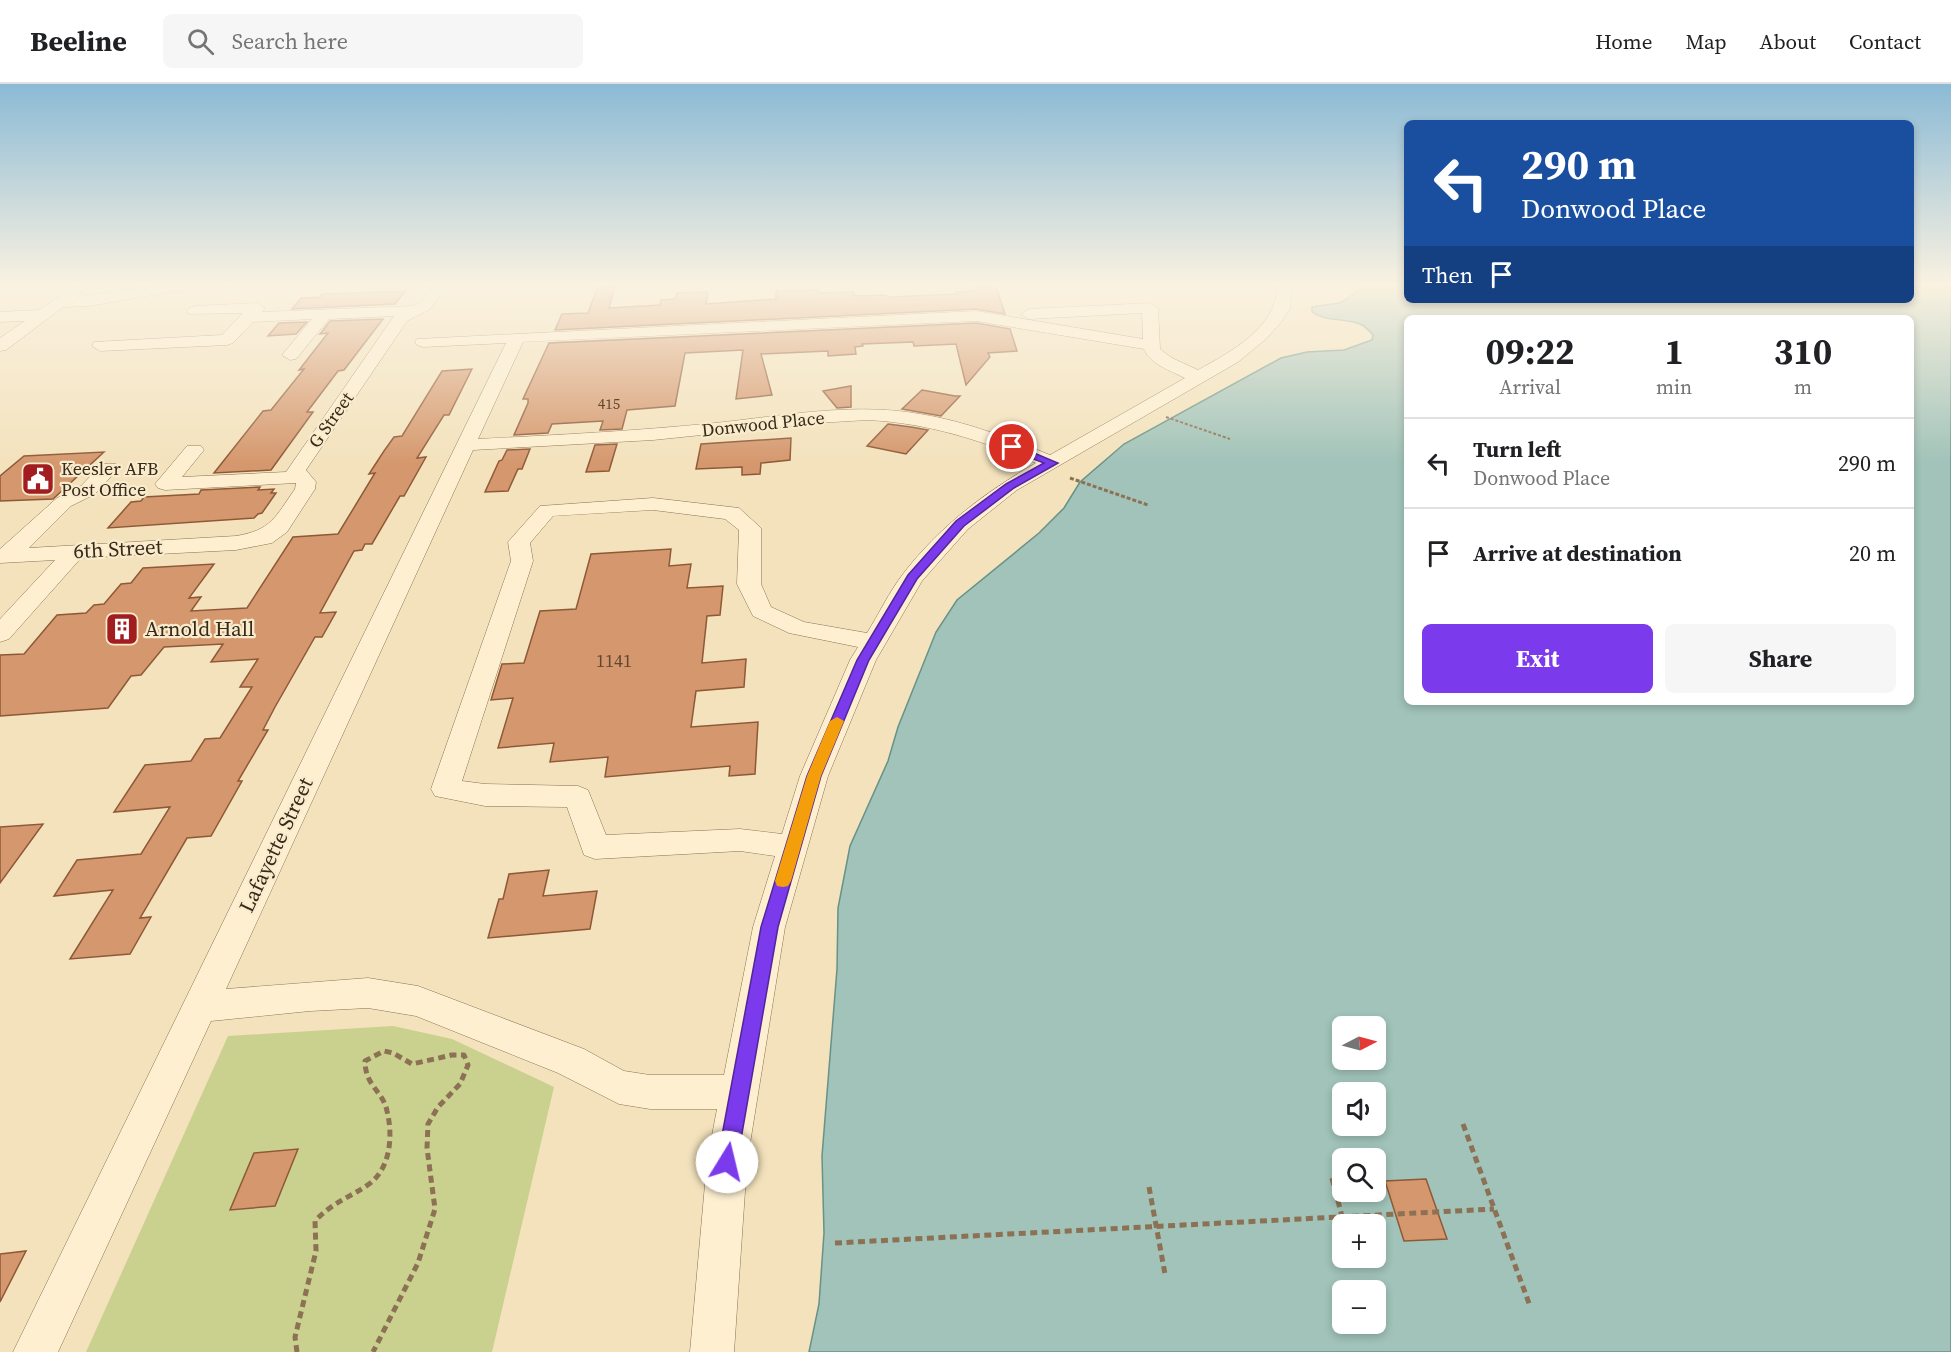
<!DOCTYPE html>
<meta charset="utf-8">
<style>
:root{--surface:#fff;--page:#f6f6f6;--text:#202124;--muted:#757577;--line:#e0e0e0;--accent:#7c3aed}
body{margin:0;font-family:"Source Serif 4",serif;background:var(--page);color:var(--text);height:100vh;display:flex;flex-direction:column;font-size:22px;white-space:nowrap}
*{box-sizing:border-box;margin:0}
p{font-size:20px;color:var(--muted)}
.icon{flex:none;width:33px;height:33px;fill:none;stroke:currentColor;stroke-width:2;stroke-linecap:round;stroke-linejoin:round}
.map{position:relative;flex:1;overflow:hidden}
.sheet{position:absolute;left:1404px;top:231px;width:510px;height:390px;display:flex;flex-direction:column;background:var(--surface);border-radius:9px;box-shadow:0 3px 9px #0003}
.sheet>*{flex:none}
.guide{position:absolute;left:1404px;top:36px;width:510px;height:183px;border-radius:9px;box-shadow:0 3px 9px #0003;background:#1a4fa0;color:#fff;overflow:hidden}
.needle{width:39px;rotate:84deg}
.tools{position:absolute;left:1332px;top:932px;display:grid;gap:12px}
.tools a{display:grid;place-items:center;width:54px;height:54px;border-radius:9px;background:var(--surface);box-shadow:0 3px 9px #0003;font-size:30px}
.pin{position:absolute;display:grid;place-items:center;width:51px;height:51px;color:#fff;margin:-26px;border:3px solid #fff;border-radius:50%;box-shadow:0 2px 6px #0007}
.me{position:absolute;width:66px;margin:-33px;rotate:9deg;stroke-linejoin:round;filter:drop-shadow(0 0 4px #0008)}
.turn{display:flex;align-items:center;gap:21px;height:126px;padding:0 18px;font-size:27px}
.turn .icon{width:78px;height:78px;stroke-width:2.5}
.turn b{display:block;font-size:42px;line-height:51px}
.then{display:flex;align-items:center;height:57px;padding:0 18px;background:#0003;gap:12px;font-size:22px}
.eta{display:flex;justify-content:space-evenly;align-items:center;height:102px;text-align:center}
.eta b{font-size:36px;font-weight:700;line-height:42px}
.action{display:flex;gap:12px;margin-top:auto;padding:12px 18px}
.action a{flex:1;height:69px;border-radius:9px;background:var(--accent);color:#fff;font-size:24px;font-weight:700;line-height:69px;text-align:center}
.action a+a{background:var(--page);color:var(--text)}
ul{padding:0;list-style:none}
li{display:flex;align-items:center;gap:18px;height:90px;padding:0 18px;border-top:2px solid var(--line)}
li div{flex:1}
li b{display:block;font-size:22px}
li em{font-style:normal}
header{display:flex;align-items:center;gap:36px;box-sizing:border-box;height:84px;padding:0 30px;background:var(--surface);border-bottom:2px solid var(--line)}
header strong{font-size:28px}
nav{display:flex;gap:33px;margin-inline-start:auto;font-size:21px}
.search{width:420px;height:54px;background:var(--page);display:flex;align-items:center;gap:15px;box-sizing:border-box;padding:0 21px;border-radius:9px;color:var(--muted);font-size:22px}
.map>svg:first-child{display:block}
</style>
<header>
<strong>Beeline</strong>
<div class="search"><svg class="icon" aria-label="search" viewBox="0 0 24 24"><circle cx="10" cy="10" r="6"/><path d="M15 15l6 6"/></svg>Search here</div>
<nav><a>Home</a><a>Map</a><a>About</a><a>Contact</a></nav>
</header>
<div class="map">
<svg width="1951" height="1268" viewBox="0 0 1951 1268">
<rect width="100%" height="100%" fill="#f3e2bc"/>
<!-- green -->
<path fill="#cad18f" d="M393 942 452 955 554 1003 492 1268H86L228 952Z"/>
<!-- water -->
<path fill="#a1c3b9" stroke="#679287" stroke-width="1.5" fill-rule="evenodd" d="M1366 202H1407V216H1911V202H1951V1268H809L819 1220 824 1149 822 1072 837 885 838 824 850 762 888 677 898 643 936 548 957 516 1039 449 1064 424 1080 398 1124 360 1281 274 1307 268 1344 266 1372 256 1373 251C1370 248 1366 243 1362 241 1346 233 1327 239 1312 228V223L1340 219ZM1407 234H1911V618H1407ZM1342 942H1376V975H1342ZM1342 1008H1376V1041H1342ZM1342 1074H1376V1107H1342ZM1342 1140H1376V1173H1342ZM1342 1206H1376V1239H1342Z"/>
<!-- building -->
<g fill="#d5986e" stroke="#8e5937" stroke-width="1.5">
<path d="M598 202H615L609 224 660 221 661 216 675 215 677 209 708 208 706 220 776 215V207L819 206V209L854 208V212L884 211 890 213 957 210 956 208 976 207 974 203 996 202 1005 230 976 225 555 246 562 230 588 229Z"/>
<path d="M405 207 395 220 292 225 301 214 320 213 322 210Z"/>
<path d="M383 235 344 286 338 287 307 328H313L271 386 214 389 263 327 271 326 304 285 299 286 328 249 320 250 330 237Z"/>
<path d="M307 238 296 250 268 252 279 239Z"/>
<path d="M976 239 1010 245 1017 267 988 269 990 273 966 301 956 260 914 262 913 258 862 260 863 262 855 263 856 270 828 272V267L761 270 772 311 736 315 743 266 685 269 675 322 627 326 622 345 600 346 603 337 552 340 548 349 514 351 528 319V315H523L549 259Z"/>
<path d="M472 285 449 331H444L417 374 426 373 404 412H400L372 460H365L362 466 354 467 320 529 336 528 322 553H315L275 623 263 646H268L238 697H242L211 752 187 754 140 834 151 833 130 870 70 875 113 806 54 812 77 776 141 770 170 723 114 728 145 681 191 677 205 655 220 654 252 603H240L258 575 211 578 223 560 164 563 141 591 131 592 108 624 0 632V571L24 570 57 531 86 529 94 521 104 520 121 500 131 499 143 484 214 480 189 514 201 513 191 527 247 524 293 453 338 450 375 389 369 390 384 367 394 353 402 352 442 287Z"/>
<path d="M851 302V323L837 324 823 307Z"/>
<path d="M922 306 955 312H960L941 332 902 325Z"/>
<path d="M888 340 911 343 928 346 906 370 867 362Z"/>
<path d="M791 354 790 376 761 379 760 390 742 391V383L696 385 701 360Z"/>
<path d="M617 360 609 387 586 388 595 361Z"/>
<path d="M530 365 522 385H518L508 407 485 408 499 377 502 376 507 366Z"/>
<path d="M104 368 53 415 0 417V392L24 372Z"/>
<path d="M260 403 258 406 274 405 271 409H276L262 429 258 430 254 434 108 444 131 418 141 417 144 413 199 410 201 406Z"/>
<path d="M671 465 669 482 691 480 687 504 723 502 720 531 707 532 702 579 746 575 744 603 696 607 691 643 758 638 755 690 729 692 730 682 605 693 608 673 550 678 554 659 498 664 513 614 491 616 502 580 524 579 540 527 576 525 591 470Z"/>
<path d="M43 740 0 799V743Z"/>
<path d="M549 786 543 812 597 807 590 845 488 854 499 815H503L509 790Z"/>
<path d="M298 1065 275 1122 230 1126 254 1069Z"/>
<path d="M1426 1095 1447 1155 1404 1157 1385 1097Z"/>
<path d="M26 1167 0 1218V1170Z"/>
</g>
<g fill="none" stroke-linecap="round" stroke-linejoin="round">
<defs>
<g id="minor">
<path d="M157 202H230L223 206 176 207 89 222 63 223 6 266 0 267V254L25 237 0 238V228L39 226 74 203 82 208 77 213Z"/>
<path d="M433 202H447L430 225 407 237 306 386 316 398 315 405 287 448 272 459 236 466 81 474 9 555 0 558V535L55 476 0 479V465L57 414 81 402 102 380H116L119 384 95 410 71 422 29 464 236 452C272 446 275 433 295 405L296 399 165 406 158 404 155 400 187 362H201L204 366 182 393 286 388 394 232 329 235 296 275 290 276 282 271 312 235 253 238 233 259 227 261 100 267 92 262 94 258 222 251 243 229 189 230 187 227 189 224 195 222 257 219 265 224 262 228 412 222 420 219Z"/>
<path d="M1278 202H1292L1290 224 1282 237 1266 255 1238 278 1017 406 968 445 922 497 876 576 828 692 785 843 747 1078 734 1268H690L707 1078 717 1025H650L619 1020 558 989 416 932 368 924 310 927 211 937 58 1268H13L506 259 423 263 417 261 415 258 417 255 976 227 1143 255 1142 229 1029 235 1021 230 1029 225 1150 219 1158 224 1160 265 1172 274 1198 286C1232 267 1275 245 1278 202ZM976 237 1144 265C1150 280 1171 287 1185 294L1050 371C1008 354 965 337 920 330 852 318 783 332 715 339 636 347 557 351 478 355L523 258ZM868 336C928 339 980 356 1036 379 985 408 939 443 903 490 889 508 879 530 867 549L804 538 771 523 761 500V444L739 424 653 414 540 422 508 458 511 477 431 705 435 712 485 722 567 723 584 771 595 775 740 767 775 772 753 843 724 991H650L624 987 584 965 418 902 368 894 226 905 473 366 653 356 817 339ZM653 426 725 435 739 446 737 500 753 532 789 549 858 563 850 576 800 692 782 750 740 745 606 751 588 706 578 702 485 700 462 697 533 477 530 459 553 432Z"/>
</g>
</defs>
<!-- minor casing -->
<use href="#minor" stroke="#8c7154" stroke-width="1"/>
<!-- path-far2 -->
<path stroke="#8c7154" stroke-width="2" stroke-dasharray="3 2" stroke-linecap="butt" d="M1166 333 1230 355"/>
<!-- path-far1 -->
<path stroke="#8c7154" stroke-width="3" stroke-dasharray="4 2" stroke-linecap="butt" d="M1070 394 1148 421"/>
<!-- path -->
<g stroke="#8c7154" stroke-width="5" stroke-dasharray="7 4.5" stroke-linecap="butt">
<path d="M1463 1040 1530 1222"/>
<path d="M1332 1094 1344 1140"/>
<path d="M1149 1103 1165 1190"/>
<path d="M835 1159 1494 1125"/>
<path d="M1353 1173 1354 1178"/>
<path d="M297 1268 295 1253 316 1167 315 1137C333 1118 349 1114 369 1100 391 1084 393 1051 387 1027 383 1007 365 1002 365 977L384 967 393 969 412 980 452 971H464L468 981 460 1000 438 1023 428 1040 427 1064 435 1125 418 1179 373 1268"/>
</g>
<!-- minor -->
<use href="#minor" fill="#fdefd0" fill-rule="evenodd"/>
</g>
<!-- sky -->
<linearGradient id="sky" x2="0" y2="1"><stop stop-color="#8bbad5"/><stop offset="0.53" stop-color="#faf2e1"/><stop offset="1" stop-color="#faf2e1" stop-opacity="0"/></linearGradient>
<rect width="1951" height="379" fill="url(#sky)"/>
<!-- route -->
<path fill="#7c3aed" stroke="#51269a" stroke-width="1.5" d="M1008 361H1015L1058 379 1014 404 964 442 917 495 869 576 821 692 778 843 737 1078 734 1085 727 1088 720 1085 717 1078 761 843 807 692 857 576 908 491 956 437 1006 400 1044 379 1008 365Z"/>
<!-- slow -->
<path fill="#f59e0b" d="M837 633 844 637 821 692 791 797 788 802 783 803 777 802 775 797 807 692 830 637Z"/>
<!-- icons -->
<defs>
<symbol id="civic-square" viewBox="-11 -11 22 22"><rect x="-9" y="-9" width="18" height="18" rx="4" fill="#a21d1f" stroke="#f9eccd"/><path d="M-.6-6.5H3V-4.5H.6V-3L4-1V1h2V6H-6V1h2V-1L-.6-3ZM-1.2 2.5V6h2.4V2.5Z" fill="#fff"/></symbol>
<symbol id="building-square" viewBox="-11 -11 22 22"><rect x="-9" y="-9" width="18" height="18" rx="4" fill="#a21d1f" stroke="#f9eccd"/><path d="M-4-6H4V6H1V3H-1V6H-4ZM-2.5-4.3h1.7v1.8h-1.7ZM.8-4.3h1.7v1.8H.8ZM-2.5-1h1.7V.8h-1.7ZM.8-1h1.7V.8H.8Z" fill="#fff"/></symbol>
</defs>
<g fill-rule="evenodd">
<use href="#civic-square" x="19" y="376" width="38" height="38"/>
<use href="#building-square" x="103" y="526" width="38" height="38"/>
</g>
<g text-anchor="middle" stroke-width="4.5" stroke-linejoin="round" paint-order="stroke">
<!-- far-number labels -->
<g font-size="15" fill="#60452f">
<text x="609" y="325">415</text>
</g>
<!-- far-street labels -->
<g font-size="18" fill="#39291a" stroke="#f9eccd">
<text transform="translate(331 336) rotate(-55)" y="6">G Street</text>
<text transform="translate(763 340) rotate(-6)" y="6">Donwood Place</text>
</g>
<!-- far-poi labels -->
<g font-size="18" fill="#39291a" stroke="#f9eccd" text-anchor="start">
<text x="61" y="391">Keesler AFB<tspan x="61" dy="21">Post Office</tspan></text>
</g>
<!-- number labels -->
<g font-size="18" fill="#60452f">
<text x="614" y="583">1141</text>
</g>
<!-- street labels -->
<g font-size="21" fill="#39291a" stroke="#f9eccd">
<text transform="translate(118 465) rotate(-3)" y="7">6th Street</text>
<text transform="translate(276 761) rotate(-65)" y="7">Lafayette Street</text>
</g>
<!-- poi labels -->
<g font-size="21" fill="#39291a" stroke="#f9eccd" text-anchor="start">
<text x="145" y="552">Arnold Hall</text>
</g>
</g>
</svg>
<div class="tools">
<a><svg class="needle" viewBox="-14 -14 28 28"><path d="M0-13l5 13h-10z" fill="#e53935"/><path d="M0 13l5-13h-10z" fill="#757577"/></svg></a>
<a><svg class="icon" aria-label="sound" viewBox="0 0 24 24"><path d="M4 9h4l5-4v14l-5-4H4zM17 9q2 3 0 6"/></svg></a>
<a><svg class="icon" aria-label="search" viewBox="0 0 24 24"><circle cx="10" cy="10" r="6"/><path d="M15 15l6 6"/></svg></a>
<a>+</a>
<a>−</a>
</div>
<div class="pin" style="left:1012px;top:363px;background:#d93025"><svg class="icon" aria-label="arrive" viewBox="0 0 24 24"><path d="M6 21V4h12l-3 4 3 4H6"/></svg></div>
<svg class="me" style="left:727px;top:1078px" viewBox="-20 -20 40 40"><circle r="19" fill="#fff"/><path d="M0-13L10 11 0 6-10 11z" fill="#7c3aed"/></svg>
<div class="guide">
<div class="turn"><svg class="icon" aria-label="left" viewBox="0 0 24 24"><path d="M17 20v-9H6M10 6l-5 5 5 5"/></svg><div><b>290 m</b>Donwood Place</div></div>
<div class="then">Then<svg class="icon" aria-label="arrive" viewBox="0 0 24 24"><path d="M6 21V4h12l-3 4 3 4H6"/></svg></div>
</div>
<section class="sheet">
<div class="eta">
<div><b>09:22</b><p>Arrival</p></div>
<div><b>1</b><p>min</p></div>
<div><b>310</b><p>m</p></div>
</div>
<ul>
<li><svg class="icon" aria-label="left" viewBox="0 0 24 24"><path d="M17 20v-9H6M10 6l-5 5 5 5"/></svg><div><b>Turn left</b><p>Donwood Place</p></div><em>290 m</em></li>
<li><svg class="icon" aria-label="arrive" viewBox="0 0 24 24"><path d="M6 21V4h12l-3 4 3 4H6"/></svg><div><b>Arrive at destination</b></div><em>20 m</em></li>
</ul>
<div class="action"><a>Exit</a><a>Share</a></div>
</section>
</div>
